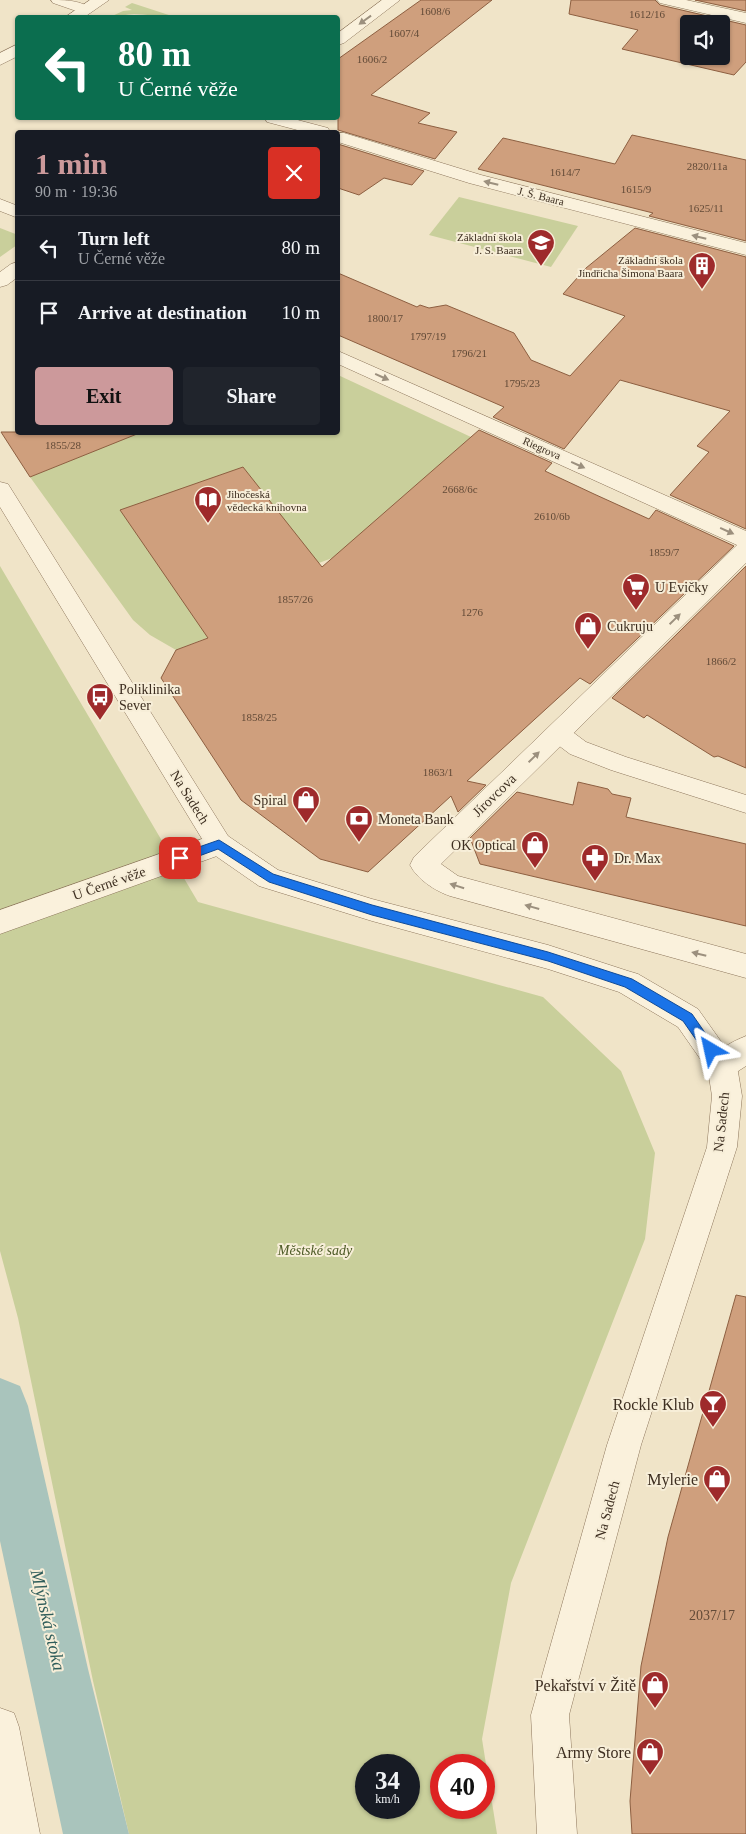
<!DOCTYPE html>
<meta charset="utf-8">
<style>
:root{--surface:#171b24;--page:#20242c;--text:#f1f3f6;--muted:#9ea1a6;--line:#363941;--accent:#cc999b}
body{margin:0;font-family:Georgia,serif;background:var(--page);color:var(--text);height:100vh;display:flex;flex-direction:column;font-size:19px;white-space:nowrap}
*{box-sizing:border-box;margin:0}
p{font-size:16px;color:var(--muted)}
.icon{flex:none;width:28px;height:28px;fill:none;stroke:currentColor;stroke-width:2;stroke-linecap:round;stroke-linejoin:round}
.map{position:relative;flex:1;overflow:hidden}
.side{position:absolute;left:15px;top:130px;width:325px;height:305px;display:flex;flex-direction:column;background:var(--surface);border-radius:5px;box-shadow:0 1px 4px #0004}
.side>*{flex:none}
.top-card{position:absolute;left:15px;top:15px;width:325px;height:105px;border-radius:5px;box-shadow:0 1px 4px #0004;background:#0b6e4f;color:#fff;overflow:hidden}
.controls{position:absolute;left:680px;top:15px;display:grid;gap:10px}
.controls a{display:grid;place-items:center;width:50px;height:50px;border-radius:5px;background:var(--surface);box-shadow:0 1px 4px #0004;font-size:25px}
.speed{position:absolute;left:355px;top:1754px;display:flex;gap:10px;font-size:25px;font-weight:700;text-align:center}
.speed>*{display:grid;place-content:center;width:65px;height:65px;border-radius:50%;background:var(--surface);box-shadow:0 1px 4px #0004;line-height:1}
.speed small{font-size:12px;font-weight:400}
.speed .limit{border:8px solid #d22;background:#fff;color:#111}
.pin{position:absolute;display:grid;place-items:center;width:42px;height:42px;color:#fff;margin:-21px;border-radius:10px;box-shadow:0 2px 8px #0006}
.me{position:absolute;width:55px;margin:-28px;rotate:324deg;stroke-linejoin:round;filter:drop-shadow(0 0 4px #0008)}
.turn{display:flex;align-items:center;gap:18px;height:105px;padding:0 20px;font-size:22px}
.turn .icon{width:65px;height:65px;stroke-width:2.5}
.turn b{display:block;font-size:35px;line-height:42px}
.round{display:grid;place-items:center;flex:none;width:52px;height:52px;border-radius:5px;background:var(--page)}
.headline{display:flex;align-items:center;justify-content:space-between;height:85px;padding:0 20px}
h1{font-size:30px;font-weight:600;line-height:38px;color:var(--accent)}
.primary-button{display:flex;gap:10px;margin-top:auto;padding:10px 20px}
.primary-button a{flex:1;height:58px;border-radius:5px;background:var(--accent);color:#111;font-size:20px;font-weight:600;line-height:58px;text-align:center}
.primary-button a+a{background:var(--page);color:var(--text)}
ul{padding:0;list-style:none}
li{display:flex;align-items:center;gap:15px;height:65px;padding:0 20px;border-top:1px solid var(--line)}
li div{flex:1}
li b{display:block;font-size:19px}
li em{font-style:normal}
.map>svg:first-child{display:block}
</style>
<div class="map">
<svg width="746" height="1834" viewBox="0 0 746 1834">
<rect width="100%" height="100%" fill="#f0e4c8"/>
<!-- green -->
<g fill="#c9cf9b" fill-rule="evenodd">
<path d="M132 3 175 17C160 18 148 14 134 14 125 14 119 18 110 17L123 11 132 10 125 7Z"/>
<path d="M459 197 578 226 551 267 429 235Z"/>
<path d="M0 228 18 235 17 245 0 257Z"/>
<path d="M338 375 471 437 372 524 343 554 292 573 227 630 176 650 150 635 133 620 30 477 92 452 119 433 338 432Z"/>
<path d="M0 566 198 902 543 997 621 1071 655 1153 645 1239 511 1583 482 1739 497 1834H129L93 1681 18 1318 0 1251ZM366 1765H409V1808H366ZM441 1765H484V1808H441Z"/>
</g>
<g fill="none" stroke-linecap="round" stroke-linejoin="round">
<!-- canal -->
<path fill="#a9c4bc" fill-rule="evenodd" d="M0 1378 20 1386 28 1406 88 1669 129 1834H63L0 1541Z"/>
</g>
<!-- building -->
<g fill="#cf9f7d" stroke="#8d5f41" fill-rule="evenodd">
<path d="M421 0H492L371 95 430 113 418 123 457 132 435 159 338 130V59Z"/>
<path d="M571 0H655L660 5 746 25V62L734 75 622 49 638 30 569 14ZM689 24H721V56H689Z"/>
<path d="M695 0H746V11Z"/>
<path d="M632 135 746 160V241L649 216 653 213 478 169 503 138 615 164Z"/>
<path d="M338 144 424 171 412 185 384 178 359 195 338 188Z"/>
<path d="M635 228 746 257V529L670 495 709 452 697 446 730 411 620 380 564 449 493 417 504 407 338 335V273L417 307 420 305 429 308 446 305 514 333 531 360 570 376 625 316 563 294 586 268Z"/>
<path d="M479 430 552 463 545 471 594 494 649 519 656 510 734 546 590 684 580 678 467 781 486 785 458 812 451 796 368 872 320 859 241 800 161 678 176 650 208 638 120 510 243 467 322 567Z"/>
<path d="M1 432H137V434L30 477Z"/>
<path d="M746 566V768L718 756 714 757 647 715 644 718 612 698Z"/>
<path d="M578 782 608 789 612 794 631 798 626 817 746 844V926L480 864 470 838 517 792 573 805Z"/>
<path d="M736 1295 746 1297V1834H632L630 1801 641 1666 668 1537Z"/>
</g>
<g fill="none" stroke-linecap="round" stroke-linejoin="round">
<defs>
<g id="service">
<path d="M51 0C64 0 83 0 92 10L85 14 53 3Z"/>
<path d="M558 724 566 727 586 742 626 757 746 795V813L611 770 570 754 550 739 547 733 550 727Z"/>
</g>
<g id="minor">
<path d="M90 0H109L83 18H64Z"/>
<path d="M382 0H400L344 43 338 45V33Z"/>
<path d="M657 0H686L746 13V23L660 3Z"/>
<path d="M18 44V56L0 65V53Z"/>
<path d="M265 118H290L328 128 330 132H305L267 122Z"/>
<path d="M336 132 344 133 481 175 746 243V255L469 183 338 142V132Z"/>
<path d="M0 199 18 206V218L0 211Z"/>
<path d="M18 262V277L7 285 0 287V272L11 264Z"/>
<path d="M338 351 746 531V563L441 864 458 876 746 954V978L450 896C435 891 417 879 410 865L414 857 737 545 338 364Z"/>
<path d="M219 833 228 836 232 844 228 852 0 934V910Z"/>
<path d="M746 1036V1066L732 1075 722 1079 712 1075 707 1066C714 1051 731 1042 746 1036Z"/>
<path d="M0 1708 14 1713 19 1727 40 1834H0Z"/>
</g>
<path id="tertiary" d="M0 482 8 484 228 836 278 870 372 899 548 945 628 971 638 974 698 1009 732 1057 737 1066 742 1096 737 1147 641 1445 569 1715 577 1834H537L531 1715 607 1445 707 1147 712 1096 708 1070 678 1027 619 992 548 969 372 921 259 886 210 852 0 507Z"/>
</defs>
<!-- service casing -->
<use href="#service" stroke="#8d765c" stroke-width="1"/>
<!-- minor casing -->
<use href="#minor" stroke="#8d765c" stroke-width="1"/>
<!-- tertiary casing -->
<use href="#tertiary" stroke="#8d765c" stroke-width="1"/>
<!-- service -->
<use href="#service" fill="#faf1dc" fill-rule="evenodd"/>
<!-- minor -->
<use href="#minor" fill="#faf1dc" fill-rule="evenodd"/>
<!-- tertiary -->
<use href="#tertiary" fill="#faf1dc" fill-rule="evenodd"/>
</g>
<!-- one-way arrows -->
<defs><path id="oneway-solid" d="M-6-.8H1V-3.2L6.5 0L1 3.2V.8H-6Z" transform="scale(1.25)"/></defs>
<g fill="#9c907e">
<use href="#oneway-solid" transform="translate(365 20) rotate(144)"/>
<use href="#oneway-solid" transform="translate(491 183) rotate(-166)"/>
<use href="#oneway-solid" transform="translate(699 237) rotate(-166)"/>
<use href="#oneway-solid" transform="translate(382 377) rotate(24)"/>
<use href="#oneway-solid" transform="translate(578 465) rotate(24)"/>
<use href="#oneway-solid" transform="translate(727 531) rotate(24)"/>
<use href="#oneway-solid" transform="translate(675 619) rotate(-44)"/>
<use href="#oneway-solid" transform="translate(534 757) rotate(-44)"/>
<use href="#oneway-solid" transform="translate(457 886) rotate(-162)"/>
<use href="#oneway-solid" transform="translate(532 907) rotate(-164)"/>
<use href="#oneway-solid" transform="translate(699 954) rotate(-166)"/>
</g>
<!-- route -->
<path fill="#1a73e8" stroke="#114b97" d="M219 840 273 874 372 905 548 952 632 979 692 1014 717 1050 715 1054 711 1055 706 1054 683 1021 625 987 548 961 372 915 269 882 218 849 180 863 175 858 176 855Z"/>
<!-- icons -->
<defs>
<symbol id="school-pin" viewBox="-11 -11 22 30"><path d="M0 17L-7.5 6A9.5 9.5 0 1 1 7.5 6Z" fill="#9e2a2b" stroke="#f7eed8"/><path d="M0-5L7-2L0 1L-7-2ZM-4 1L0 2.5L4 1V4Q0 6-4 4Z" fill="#fff"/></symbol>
<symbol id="building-pin" viewBox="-11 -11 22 30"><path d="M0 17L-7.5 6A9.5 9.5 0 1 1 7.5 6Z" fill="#9e2a2b" stroke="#f7eed8"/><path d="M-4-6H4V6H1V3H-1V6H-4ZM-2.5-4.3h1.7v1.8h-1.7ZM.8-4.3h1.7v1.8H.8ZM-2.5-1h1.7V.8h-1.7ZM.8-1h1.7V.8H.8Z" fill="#fff"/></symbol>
<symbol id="library-pin" viewBox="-11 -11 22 30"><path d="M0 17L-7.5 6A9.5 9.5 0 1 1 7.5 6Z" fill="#9e2a2b" stroke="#f7eed8"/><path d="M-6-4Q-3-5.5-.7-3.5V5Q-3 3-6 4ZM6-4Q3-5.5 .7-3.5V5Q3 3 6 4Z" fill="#fff"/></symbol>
<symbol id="supermarket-pin" viewBox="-11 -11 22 30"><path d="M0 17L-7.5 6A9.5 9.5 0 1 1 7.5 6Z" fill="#9e2a2b" stroke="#f7eed8"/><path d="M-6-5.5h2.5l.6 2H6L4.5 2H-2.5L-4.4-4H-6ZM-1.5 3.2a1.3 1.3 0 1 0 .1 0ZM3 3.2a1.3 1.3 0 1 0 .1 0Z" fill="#fff"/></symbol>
<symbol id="shop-pin" viewBox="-11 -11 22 30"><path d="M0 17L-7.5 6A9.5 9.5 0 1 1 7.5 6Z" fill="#9e2a2b" stroke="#f7eed8"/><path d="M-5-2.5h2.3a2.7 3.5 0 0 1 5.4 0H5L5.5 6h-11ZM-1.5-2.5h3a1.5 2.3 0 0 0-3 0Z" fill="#fff"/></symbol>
<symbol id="bus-pin" viewBox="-11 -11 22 30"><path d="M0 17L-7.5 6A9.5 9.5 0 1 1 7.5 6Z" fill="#9e2a2b" stroke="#f7eed8"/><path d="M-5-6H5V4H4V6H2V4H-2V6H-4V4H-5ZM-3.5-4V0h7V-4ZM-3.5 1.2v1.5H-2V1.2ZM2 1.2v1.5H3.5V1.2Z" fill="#fff"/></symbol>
<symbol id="bank-pin" viewBox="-11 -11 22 30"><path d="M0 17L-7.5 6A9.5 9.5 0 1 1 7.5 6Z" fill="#9e2a2b" stroke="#f7eed8"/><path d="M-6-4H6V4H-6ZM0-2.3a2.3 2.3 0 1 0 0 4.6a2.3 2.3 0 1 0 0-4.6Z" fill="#fff"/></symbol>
<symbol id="pharmacy-pin" viewBox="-11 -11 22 30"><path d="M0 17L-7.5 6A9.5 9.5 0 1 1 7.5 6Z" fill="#9e2a2b" stroke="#f7eed8"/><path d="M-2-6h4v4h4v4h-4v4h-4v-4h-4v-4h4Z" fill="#fff"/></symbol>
<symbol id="bar-pin" viewBox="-11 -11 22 30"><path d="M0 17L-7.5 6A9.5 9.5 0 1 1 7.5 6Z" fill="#9e2a2b" stroke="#f7eed8"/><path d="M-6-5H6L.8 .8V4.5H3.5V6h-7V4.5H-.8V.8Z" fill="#fff"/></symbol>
</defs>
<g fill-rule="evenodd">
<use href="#school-pin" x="525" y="227" width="32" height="43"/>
<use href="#building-pin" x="686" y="250" width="32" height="43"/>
<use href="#library-pin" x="192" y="484" width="32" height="43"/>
<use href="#supermarket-pin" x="620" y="571" width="32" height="43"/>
<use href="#shop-pin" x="572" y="610" width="32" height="43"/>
<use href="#bus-pin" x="84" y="681" width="32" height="43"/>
<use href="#shop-pin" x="290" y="784" width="32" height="43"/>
<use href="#bank-pin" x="343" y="803" width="32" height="43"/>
<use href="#shop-pin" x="519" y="829" width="32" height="43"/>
<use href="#pharmacy-pin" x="579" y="842" width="32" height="43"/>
<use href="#bar-pin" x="697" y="1388" width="32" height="43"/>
<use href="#shop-pin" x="701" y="1463" width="32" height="43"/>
<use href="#shop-pin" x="639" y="1669" width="32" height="43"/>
<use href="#shop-pin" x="634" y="1736" width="32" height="43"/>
</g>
<g text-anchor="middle" stroke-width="4" stroke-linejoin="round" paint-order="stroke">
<!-- number labels -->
<g font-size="11" fill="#624a37">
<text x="435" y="15">1608/6</text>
<text x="647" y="18">1612/16</text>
<text x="404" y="37">1607/4</text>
<text x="372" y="63">1606/2</text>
<text x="707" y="170">2820/11a</text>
<text x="565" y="176">1614/7</text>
<text x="636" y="193">1615/9</text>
<text x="706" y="212">1625/11</text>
<text x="385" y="322">1800/17</text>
<text x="428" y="340">1797/19</text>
<text x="469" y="357">1796/21</text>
<text x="522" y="387">1795/23</text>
<text x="63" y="449">1855/28</text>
<text x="460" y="493">2668/6c</text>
<text x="552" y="520">2610/6b</text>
<text x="664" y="556">1859/7</text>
<text x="295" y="603">1857/26</text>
<text x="472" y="616">1276</text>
<text x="721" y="665">1866/2</text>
<text x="259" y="721">1858/25</text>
<text x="438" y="776">1863/1</text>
</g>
<!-- far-street labels -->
<g font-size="11" fill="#3d2e20" stroke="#f7eed8">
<text transform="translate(541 196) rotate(14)" y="4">J. Š. Baara</text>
<text transform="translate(542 448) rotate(24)" y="4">Riegrova</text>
</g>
<!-- far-poi labels -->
<g font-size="11" fill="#3d2e20" stroke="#f7eed8" text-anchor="end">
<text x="522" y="241">Základní škola<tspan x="522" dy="13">J. S. Baara</tspan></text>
<text x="683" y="264">Základní škola<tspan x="683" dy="13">Jindřicha Šimona Baara</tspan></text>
<text x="227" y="498" text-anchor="start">Jihočeská<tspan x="227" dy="13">vědecká knihovna</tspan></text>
</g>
<!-- poi labels -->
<g font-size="14" fill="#3d2e20" stroke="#f7eed8" text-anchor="start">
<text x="655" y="592">U Evičky</text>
<text x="607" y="631">Cukruju</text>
<text x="119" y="694">Poliklinika<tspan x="119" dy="16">Sever</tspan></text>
<text x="287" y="805" text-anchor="end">Spiral</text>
<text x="378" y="824">Moneta Bank</text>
<text x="516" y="850" text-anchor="end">OK Optical</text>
<text x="614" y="863">Dr. Max</text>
</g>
<!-- street labels -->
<g font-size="14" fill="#3d2e20" stroke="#f7eed8">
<text transform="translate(494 795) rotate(-44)" y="5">Jírovcova</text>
<text transform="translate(190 797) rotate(58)" y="5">Na Sadech</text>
<text transform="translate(109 883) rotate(-19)" y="5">U Černé věže</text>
<text transform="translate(721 1122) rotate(-84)" y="5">Na Sadech</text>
<text transform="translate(607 1510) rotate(-75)" y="5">Na Sadech</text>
</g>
<!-- park labels -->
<g font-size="14" font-style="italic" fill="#4d5a26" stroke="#f7eed8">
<text x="315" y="1255">Městské sady</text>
</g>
<!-- near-number labels -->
<g font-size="14" fill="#624a37">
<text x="712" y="1620">2037/17</text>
</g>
<!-- near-poi labels -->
<g font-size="16" fill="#3d2e20" stroke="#f7eed8" text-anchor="end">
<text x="694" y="1410">Rockle Klub</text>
<text x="698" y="1485">Mylerie</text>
<text x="636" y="1691">Pekařství v Žitě</text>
<text x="631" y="1758">Army Store</text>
</g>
<!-- near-water labels -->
<g font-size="18" font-style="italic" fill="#2f5d5a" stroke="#f7eed8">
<text transform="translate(48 1620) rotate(77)" y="6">Mlýnská stoka</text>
</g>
</g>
</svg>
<div class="controls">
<a><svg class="icon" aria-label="sound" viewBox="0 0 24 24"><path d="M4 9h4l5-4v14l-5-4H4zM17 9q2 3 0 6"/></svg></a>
</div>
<div class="speed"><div>34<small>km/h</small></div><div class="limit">40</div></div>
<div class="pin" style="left:180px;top:858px;background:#d93025"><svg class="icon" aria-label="arrive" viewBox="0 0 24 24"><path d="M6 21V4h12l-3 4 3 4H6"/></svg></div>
<svg class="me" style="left:711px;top:1050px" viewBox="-20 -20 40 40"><path d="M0-17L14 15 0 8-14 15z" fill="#1a73e8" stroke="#fff" stroke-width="4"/></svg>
<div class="top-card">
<div class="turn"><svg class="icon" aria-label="left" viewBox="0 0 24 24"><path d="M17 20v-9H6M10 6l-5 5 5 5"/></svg><div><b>80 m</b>U Černé věže</div></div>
</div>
<section class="side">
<div class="headline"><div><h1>1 min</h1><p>90 m · 19:36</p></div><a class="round" style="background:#d93025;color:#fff"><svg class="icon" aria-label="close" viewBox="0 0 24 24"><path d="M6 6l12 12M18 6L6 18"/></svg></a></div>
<ul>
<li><svg class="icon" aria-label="left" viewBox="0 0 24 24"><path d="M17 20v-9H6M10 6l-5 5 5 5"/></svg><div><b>Turn left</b><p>U Černé věže</p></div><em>80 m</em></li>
<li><svg class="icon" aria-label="arrive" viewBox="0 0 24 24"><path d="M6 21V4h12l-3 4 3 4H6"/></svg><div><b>Arrive at destination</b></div><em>10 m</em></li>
</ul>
<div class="primary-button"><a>Exit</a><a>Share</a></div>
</section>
</div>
